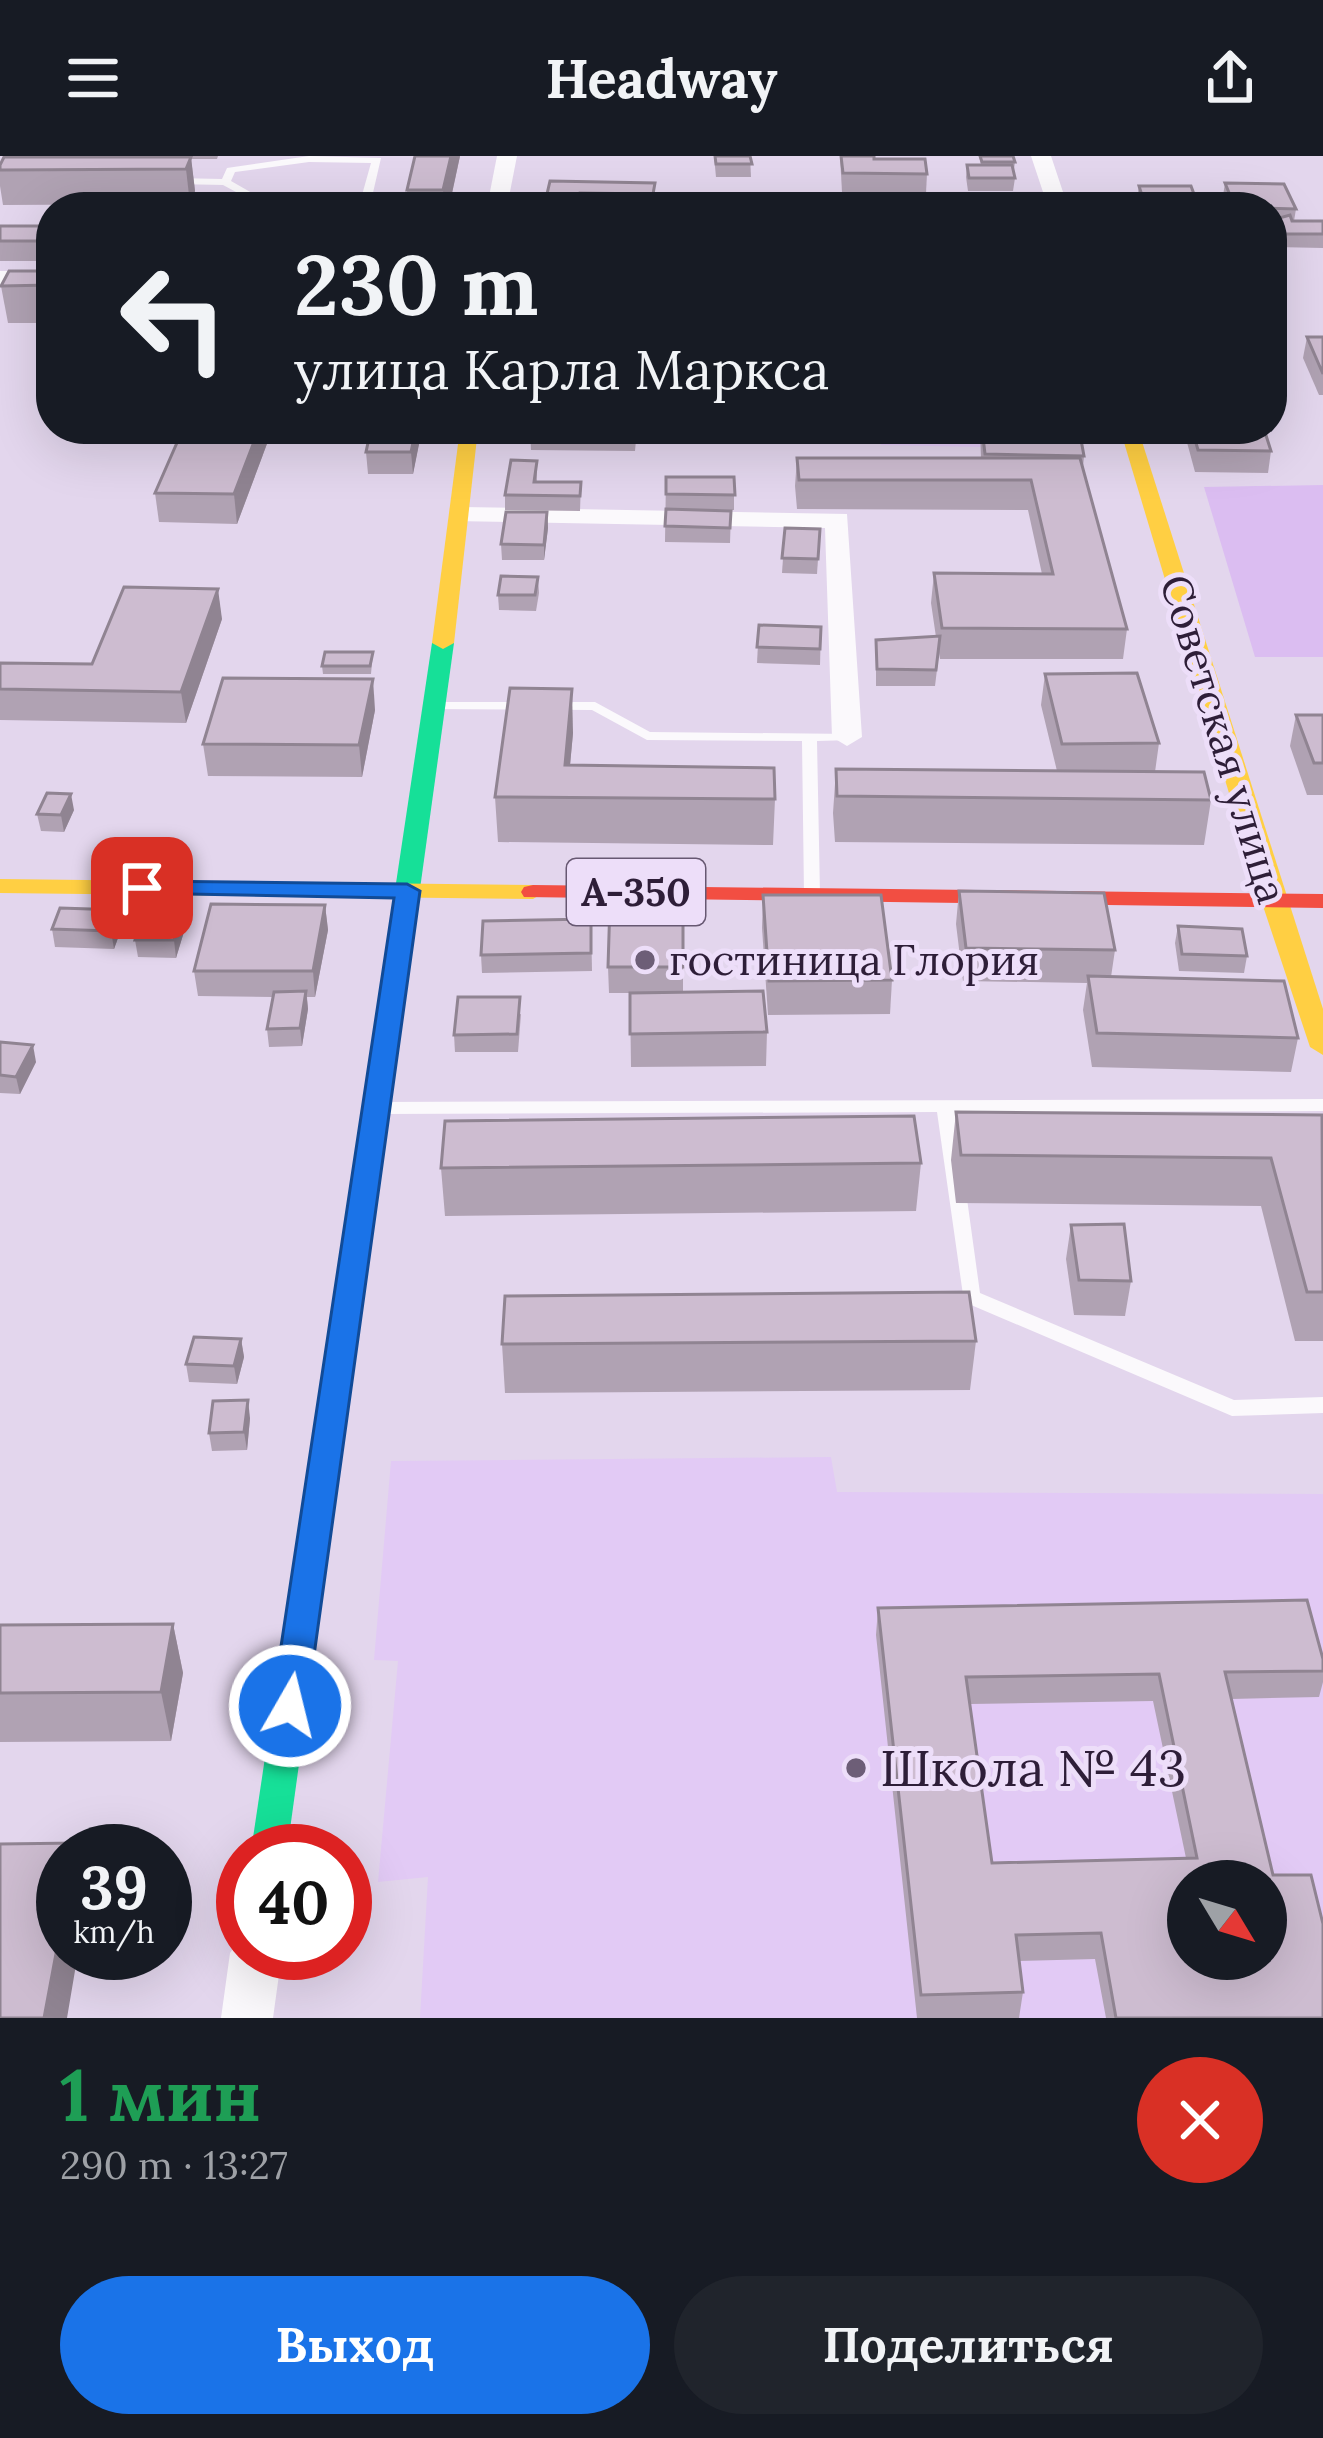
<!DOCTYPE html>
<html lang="ru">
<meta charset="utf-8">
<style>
:root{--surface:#171b24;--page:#20242c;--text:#f1f3f6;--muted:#9ea1a6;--accent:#1a73e8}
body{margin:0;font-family:Lora,serif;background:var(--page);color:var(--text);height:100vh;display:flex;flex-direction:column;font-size:45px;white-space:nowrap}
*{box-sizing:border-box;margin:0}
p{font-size:39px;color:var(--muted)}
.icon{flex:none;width:66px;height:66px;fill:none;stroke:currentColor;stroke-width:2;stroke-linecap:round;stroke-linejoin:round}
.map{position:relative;height:1862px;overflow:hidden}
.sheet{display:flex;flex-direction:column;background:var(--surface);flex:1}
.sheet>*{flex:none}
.top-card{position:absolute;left:36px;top:36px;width:1251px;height:252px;border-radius:48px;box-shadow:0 12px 48px #0002;background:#171b24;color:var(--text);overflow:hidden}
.needle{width:78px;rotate:128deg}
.controls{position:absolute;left:1167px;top:1704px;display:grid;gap:24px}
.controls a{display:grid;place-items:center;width:120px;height:120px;border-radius:50%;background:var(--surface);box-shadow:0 12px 48px #0002;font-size:60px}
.speed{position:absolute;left:36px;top:1668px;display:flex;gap:24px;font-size:60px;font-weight:700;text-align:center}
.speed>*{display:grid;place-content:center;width:156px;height:156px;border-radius:50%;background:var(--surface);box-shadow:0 12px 48px #0002;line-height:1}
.speed small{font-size:30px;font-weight:400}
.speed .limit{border:18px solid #d22;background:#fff;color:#111}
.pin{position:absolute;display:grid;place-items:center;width:102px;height:102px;color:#fff;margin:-51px;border-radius:24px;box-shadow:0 6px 18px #0006}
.me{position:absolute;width:132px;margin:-66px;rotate:8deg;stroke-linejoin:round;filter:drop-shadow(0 0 9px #0008)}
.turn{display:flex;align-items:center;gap:42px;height:252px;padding:0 60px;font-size:54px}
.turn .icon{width:156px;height:156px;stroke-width:2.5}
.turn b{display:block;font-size:84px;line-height:102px}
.round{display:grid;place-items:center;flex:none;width:126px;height:126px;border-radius:63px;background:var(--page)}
.head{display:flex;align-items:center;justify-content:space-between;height:204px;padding:0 60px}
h1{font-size:72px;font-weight:800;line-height:90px;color:#1e9e55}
.primary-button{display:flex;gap:24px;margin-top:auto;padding:24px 60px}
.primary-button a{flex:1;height:138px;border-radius:72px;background:var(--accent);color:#fff;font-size:48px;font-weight:800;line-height:138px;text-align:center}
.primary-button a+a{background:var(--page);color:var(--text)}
header{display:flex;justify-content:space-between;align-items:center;height:156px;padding:0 60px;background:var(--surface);font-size:54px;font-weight:800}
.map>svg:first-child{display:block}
</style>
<header><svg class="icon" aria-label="menu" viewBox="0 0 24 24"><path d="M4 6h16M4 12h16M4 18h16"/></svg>Headway<svg class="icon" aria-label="share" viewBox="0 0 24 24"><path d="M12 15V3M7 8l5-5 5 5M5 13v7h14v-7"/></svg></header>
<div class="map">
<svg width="1323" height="1862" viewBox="0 0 1323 1862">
<rect width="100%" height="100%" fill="#e3d6ed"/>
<!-- built -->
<g fill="#e2caf5" fill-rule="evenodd">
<path d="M882 273H1072L981 291 881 289Z"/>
<path d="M831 1301 837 1336 1323 1338V1862H420L428 1721 378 1726 398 1505 374 1504 391 1305ZM1188 1725H1266V1803H1188Z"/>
</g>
<!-- green -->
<path fill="#dbbdf1" d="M1323 329V501H1255L1204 331Z"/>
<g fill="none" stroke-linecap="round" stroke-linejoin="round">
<!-- lane -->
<g fill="#fbf9fc" fill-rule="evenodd">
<path d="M309 0 381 2 372 41 349 51H334L362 39 371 7 309 6 235 16 231 25 277 51H264L223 29 173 28 168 25 173 22 222 23 227 12Z"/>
<path d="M434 546H595L650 576 852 578V584L817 585 820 738 812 743 804 738 802 585 647 584 592 554 429 553 427 550Z"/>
<path d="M1323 943V955L955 956 980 1137 1234 1244 1323 1241V1257L1232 1260 1225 1257 964 1146 937 956 381 958 372 952 381 946Z"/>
</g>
<!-- street -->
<g fill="#fbf9fc" fill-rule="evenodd">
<path d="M497 0H517L507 51H487Z"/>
<path d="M1031 0H1051L1068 51H1048Z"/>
<rect x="0" y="115" width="51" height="14"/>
<path d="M462 351 847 358 862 581 847 590 832 581 825 372 453 365 449 359 453 353Z"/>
<path d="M243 1779V1797H282L273 1862H221L230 1797Z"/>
</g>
<!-- fast -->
<path fill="#16e098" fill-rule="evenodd" d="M443 481 454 487 287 1695H251L432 487Z"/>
<!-- slow -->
<g fill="#ffcf43" fill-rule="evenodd">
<path d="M460 273H478L454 487 443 493 432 487Z"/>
<path d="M1120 273H1138L1323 853V899L1310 891 1261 744Z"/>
<path d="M0 723 533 729 545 736 533 743 0 737Z"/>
</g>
<!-- jam -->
<path fill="#f24e42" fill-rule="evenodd" d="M533 729 1323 738V752L524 741 521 736 524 731Z"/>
</g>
<!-- wall -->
<g fill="#b0a2b3" fill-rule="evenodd">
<path d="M26 0H218L217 3H191L195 35 190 48 3 49 0 30V9Z"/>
<path d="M460 0 449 51H408L407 34Z"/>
<path d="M714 0H750L751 21H716Z"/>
<path d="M840 0 874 3 927 18 926 37 842 36Z"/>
<path d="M979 0H1013L1015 6 1014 13H1012L1015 22 1013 35H968L966 21 967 9H981Z"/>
<path d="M550 25 655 27 654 51H544Z"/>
<path d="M1225 27 1296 53 1294 65H1323V92L1276 91 1272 83V51H1224L1222 46Z"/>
<path d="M1139 30 1198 49V51H1140L1137 43Z"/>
<rect x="0" y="70" width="51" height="35"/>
<path d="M51 115V167H8L1 130Z"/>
<path d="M1307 181H1323V239H1319L1303 202Z"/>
<path d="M422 273 413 318H368L366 296Z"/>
<path d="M530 273H637L635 295 531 294Z"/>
<path d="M980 273H1079L1084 300 1083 311 1127 473 1123 503H940L939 497 935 530H876V484L936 481 931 447 934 417 1042 418 1028 354 797 353 795 330 797 302H981Z"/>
<path d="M1185 273H1264L1271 295 1268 317 1195 316 1185 279Z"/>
<path d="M271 277 237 368 159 366 155 337Z"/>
<path d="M537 305V326H581L580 355 505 354V339Z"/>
<path d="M666 321H734V354L679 353 731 355 730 387 665 386Z"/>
<path d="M547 356 548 372 544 404H502L501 388Z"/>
<path d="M785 372 820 373 817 418 782 417Z"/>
<path d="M538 421 539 437 536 455 499 454 498 439Z"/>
<path d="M222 463 186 567 0 564V507L92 508Z"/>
<path d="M759 469 821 471 820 509 757 507Z"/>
<path d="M373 496 371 518H323L322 510Z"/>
<path d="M1045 518 1159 587 1155 616 1211 644 1204 689 835 686 833 657 836 613 1057 615 1041 549Z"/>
<path d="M375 554 362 621 208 620 203 588Z"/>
<path d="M1296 559H1323V639H1307L1290 590Z"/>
<path d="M573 577 570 609 775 643 773 689 498 686 495 641Z"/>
<path d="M74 654 64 676 41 675 37 658Z"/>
<path d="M959 735 1115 794 1111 821 1298 882 1291 916 1092 911 1083 854 1087 827 963 825 956 768Z"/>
<path d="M763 739 892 824 890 858 768 859 762 772Z"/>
<path d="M683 748V836L767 876 766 910 631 911 630 837H637H609L608 811Z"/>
<path d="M325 749 328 774 315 841H307L308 853 302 890 269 891 267 873 273 841 198 840 194 815Z"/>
<path d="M184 752 186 769 176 802 138 801 135 784Z"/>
<path d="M119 754 122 771 114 793 55 791 52 773Z"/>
<path d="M591 763 592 815 482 817 481 799Z"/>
<path d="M1178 770 1247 800 1244 817 1179 815 1175 787Z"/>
<path d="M521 858 518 896H455L454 879Z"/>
<path d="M0 886 36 906 20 938 0 937Z"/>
<path d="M956 956 1323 962V1185H1295L1261 1050 956 1047 951 1004Z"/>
<path d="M921 1007 916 1055 445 1060 441 1012Z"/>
<path d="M1071 1069 1131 1125 1125 1160 1074 1159 1066 1103Z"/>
<path d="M241 1183 244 1201 237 1228 189 1226 186 1208Z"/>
<path d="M976 1185 970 1234 505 1237 502 1188Z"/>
<path d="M250 1262 247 1294 212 1295 209 1277Z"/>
<path d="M878 1452 1323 1503V1526L1319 1541 1231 1543 1273 1719 1323 1862H1106L1095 1803 1019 1805 1023 1836 1019 1862H917L876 1479ZM1153 1545 1186 1702 992 1707 970 1548Z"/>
<path d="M173 1468 183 1517 171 1585 0 1586V1469Z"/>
</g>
<!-- shaded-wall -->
<g fill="#908492">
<path d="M451 0H460L449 51H444L443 34Z"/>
<path d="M191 1 195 35 190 48 186 13Z"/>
<path d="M259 273H270L271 277 237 368 234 338Z"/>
<path d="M416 273H422L413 318 411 296Z"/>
<path d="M547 356 548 372 544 404V389Z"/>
<path d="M218 433 222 463 186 567 181 536Z"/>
<path d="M373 523 375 554 362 621 359 589Z"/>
<path d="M572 533 573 577 567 641 565 609Z"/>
<path d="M71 638 74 654 64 676 61 659Z"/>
<path d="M325 749 328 774 315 841 313 815Z"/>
<path d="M184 752 186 769 176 802 174 784Z"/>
<path d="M119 754 122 771 114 793 111 775Z"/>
<path d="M306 835 308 853 302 890 300 872Z"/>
<path d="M33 889 36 906 20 938 16 921Z"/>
<path d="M241 1183 244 1201 237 1228 234 1210Z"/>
<path d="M248 1244 250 1262 247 1294 244 1276Z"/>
<path d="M173 1468 183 1517 171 1585 161 1536Z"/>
<path d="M63 1760V1797H78L67 1862H44Z"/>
</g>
<!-- building -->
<g fill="#cdbcd0" stroke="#908492" stroke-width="3" fill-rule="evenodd">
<path d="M415 0H451L443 34H407Z"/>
<path d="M715 0H750L752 8H716Z"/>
<path d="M841 0H874V3H925L927 18 843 17Z"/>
<path d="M980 0H1013L1015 6H982Z"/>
<path d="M4 1H191L186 13 0 14V9Z"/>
<path d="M967 9H1012L1015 22H969Z"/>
<path d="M550 25 655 27 653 38 580 37 578 51H544Z"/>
<path d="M1225 27 1284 28 1296 53 1235 51Z"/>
<path d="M1139 30H1191L1198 49H1145Z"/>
<path d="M1290 59 1292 65H1323V78H1278L1272 64Z"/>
<rect x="0" y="70" width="51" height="15"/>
<path d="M9 115H51V129L1 130Z"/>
<path d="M1307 181H1323V218Z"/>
<path d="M183 273H259L234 338 155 337Z"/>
<path d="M371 273H416L411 296H366Z"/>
<path d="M982 273H1079L1084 300 985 298Z"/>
<path d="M1192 273H1264L1271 295 1198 294Z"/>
<path d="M797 302H1080L1127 473 942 472 934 417 1053 418 1031 324H799Z"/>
<path d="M511 304 537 305 534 326H581L580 340 505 339Z"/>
<path d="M666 321H734L735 339 666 338Z"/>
<path d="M666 353 731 355 730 372 665 370Z"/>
<path d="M506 356H547L544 389 501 388Z"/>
<path d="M785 372 820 373 818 403 782 402Z"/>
<path d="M501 420 538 421 535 439H498Z"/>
<path d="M124 431 218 433 181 536 0 533V507L92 508Z"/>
<path d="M759 469 821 471 820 493 757 491Z"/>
<path d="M940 480 936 514 877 513 876 484Z"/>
<path d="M325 496H373L370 510H322Z"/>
<path d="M1137 517 1159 587 1062 588 1045 518Z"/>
<path d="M223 522 373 523 359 589 203 588Z"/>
<path d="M510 532 572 533 565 609 774 612 775 643 495 641Z"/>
<path d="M1296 559H1323V607H1314Z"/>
<path d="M836 613 1204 616 1211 644 837 640Z"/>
<path d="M47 637 71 638 61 659 37 658Z"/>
<path d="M959 735 1104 737 1115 794 966 792Z"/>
<path d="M763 739H881L892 824 769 825Z"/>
<path d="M610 747 683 748V811H608Z"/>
<path d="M211 748 325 749 313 815H194Z"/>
<path d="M145 751 184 752 174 784H135Z"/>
<path d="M60 752 119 754 111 775 52 773Z"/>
<path d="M591 763V797L481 799 483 765Z"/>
<path d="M1178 770 1242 773 1247 800 1182 798Z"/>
<path d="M1088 820 1284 825 1298 882 1097 877Z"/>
<path d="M306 835 300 872 267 873 274 836Z"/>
<path d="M763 835 767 876 630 878V837Z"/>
<path d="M458 841H520L517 878 454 879Z"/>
<path d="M0 886 33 889 16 921 0 919Z"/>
<path d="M956 956 1322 959 1323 1136H1307L1271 1002 961 999Z"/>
<path d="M914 960 921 1007 441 1012 445 965Z"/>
<path d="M1124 1068 1131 1125 1079 1124 1071 1069Z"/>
<path d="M969 1136 976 1185 502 1188 505 1140Z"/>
<path d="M194 1181 241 1183 234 1210 186 1208Z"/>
<path d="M248 1244 244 1276 209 1277 213 1245Z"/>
<path d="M1307 1444 1323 1503V1515L1225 1516 1273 1719H1311L1323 1768V1862H1116L1101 1777 1016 1779 1023 1836 921 1839 878 1452ZM1159 1518 1197 1702 992 1707 966 1521ZM1188 1725H1266V1803H1188Z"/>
<path d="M173 1468 161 1536 0 1537V1469Z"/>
<path d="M77 1687 75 1695H63V1760L44 1862H0V1688Z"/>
</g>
<!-- route -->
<path fill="#1a73e8" stroke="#114b97" stroke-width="3" d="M142 725 407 728 420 735 307 1550 302 1560 290 1565 277 1560 272 1550 394 742 133 737 130 732 133 727Z"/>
<!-- markers -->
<g fill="#6d5e77" stroke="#eddef9" stroke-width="4.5">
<circle cx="645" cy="804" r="12"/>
<circle cx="856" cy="1612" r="12"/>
</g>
<g text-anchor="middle" stroke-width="10" stroke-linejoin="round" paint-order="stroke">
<!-- shield labels -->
<rect fill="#eddef9" stroke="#675872" stroke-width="3" x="567" y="703" width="138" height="66" rx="9"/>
<g font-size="39" font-weight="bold" fill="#2e1e38">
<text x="636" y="750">А-350</text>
</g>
<!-- street labels -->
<g font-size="42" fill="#2e1e38" stroke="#eddef9">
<text transform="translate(1224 583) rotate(73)" y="15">Советская улица</text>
</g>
<!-- poi labels -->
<g font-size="42" fill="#2e1e38" stroke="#eddef9" text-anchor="start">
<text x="669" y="819">гостиница Глория</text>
</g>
<!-- near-poi labels -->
<g font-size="51" fill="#2e1e38" stroke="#eddef9" text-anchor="start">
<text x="880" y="1630">Школа № 43</text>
</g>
</g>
</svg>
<div class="controls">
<a><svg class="needle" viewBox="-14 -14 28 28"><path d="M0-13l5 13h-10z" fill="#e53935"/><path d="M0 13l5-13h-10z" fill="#9ea1a6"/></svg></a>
</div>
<div class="speed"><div>39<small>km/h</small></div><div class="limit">40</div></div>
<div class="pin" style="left:142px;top:732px;background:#d93025"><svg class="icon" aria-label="arrive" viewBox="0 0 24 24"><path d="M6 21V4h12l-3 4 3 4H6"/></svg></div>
<svg class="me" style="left:290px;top:1550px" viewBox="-20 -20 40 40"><circle r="17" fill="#1a73e8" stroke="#fff" stroke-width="3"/><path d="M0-11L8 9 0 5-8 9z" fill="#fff"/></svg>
<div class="top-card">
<div class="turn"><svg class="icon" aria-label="left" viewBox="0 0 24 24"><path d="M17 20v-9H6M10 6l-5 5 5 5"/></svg><div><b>230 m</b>улица Карла Маркса</div></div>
</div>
</div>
<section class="sheet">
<div class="head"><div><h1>1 мин</h1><p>290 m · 13:27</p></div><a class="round" style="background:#d93025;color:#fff"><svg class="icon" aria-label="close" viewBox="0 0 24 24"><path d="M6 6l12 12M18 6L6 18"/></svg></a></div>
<div class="primary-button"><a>Выход</a><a>Поделиться</a></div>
</section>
